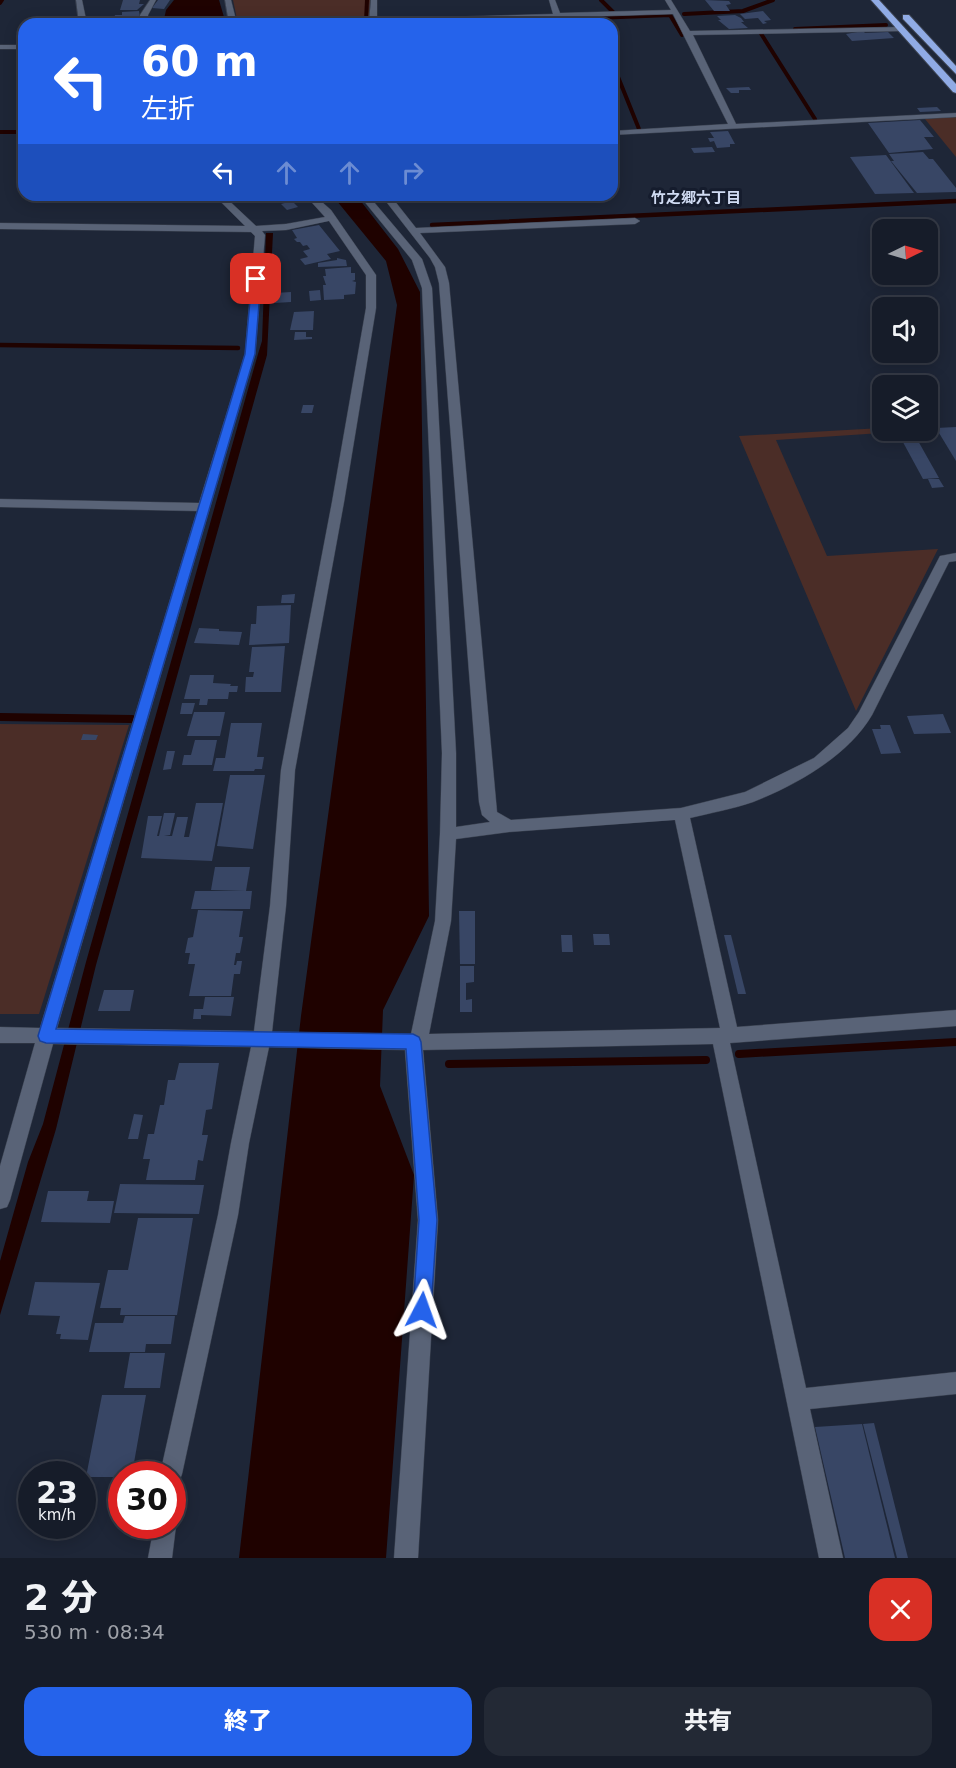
<!DOCTYPE html>
<html lang="ja">
<meta charset="utf-8">
<style>
:root{--surface:#161c29;--page:#232935;--text:#f1f3f6;--muted:#9ea1a8;--line:#353a46;--accent:#2563eb}
body{margin:0;font-family:"DejaVu Sans","Noto Sans JP",sans-serif;background:var(--page);color:var(--text);height:100vh;display:flex;flex-direction:column;font-size:22px;white-space:nowrap}
*{box-sizing:border-box;margin:0}
p{font-size:20px;color:var(--muted)}
.icon{flex:none;width:33px;height:33px;fill:none;stroke:currentColor;stroke-width:2;stroke-linecap:round;stroke-linejoin:round}
.map{position:relative;height:1558px;overflow:hidden}
.drawer{display:flex;flex-direction:column;background:var(--surface);flex:1}
.drawer>*{flex:none}
.banner{position:absolute;left:18px;top:18px;width:600px;height:183px;border-radius:18px;box-shadow:0 3px 15px #0003,0 0 0 2px var(--line);background:#2563eb;color:#fff;overflow:hidden}
.needle{width:39px;rotate:85deg}
.tools{position:absolute;left:872px;top:219px;display:grid;gap:12px}
.tools a{display:grid;place-items:center;width:66px;height:66px;border-radius:12px;background:var(--surface);box-shadow:0 3px 15px #0003,0 0 0 2px var(--line);font-size:30px}
.speed{position:absolute;left:18px;top:1461px;display:flex;gap:12px;font-size:30px;font-weight:700;text-align:center}
.speed>*{display:grid;place-content:center;width:78px;height:78px;border-radius:50%;background:var(--surface);box-shadow:0 3px 15px #0003,0 0 0 2px var(--line);line-height:1}
.speed small{font-size:15px;font-weight:400}
.speed .limit{border:9px solid #d22;background:#fff;color:#111}
.pin{position:absolute;display:grid;place-items:center;width:51px;height:51px;color:#fff;margin:-26px;border-radius:12px;box-shadow:0 3px 9px #0006}
.me{position:absolute;width:66px;margin:-33px;rotate:4deg;stroke-linejoin:round;filter:drop-shadow(0 0 4px #0008)}
.turn{display:flex;align-items:center;gap:21px;height:126px;padding:0 24px;font-size:27px}
.turn .icon{width:78px;height:78px;stroke-width:2.5}
.turn b{display:block;font-size:42px;line-height:51px}
.lanes{display:flex;align-items:center;height:57px;padding:0 24px;background:#0003;justify-content:center;gap:30px;direction:ltr}
.lanes .off{opacity:.35}
.round{display:grid;place-items:center;flex:none;width:63px;height:63px;border-radius:18px;background:var(--page)}
.summary{display:flex;align-items:center;justify-content:space-between;height:102px;padding:0 24px}
h1{font-size:36px;font-weight:800;line-height:45px}
.primary-button{display:flex;gap:12px;margin-top:auto;padding:12px 24px}
.primary-button a{flex:1;height:69px;border-radius:18px;background:var(--accent);color:#fff;font-size:24px;font-weight:800;line-height:69px;text-align:center}
.primary-button a+a{background:var(--page);color:var(--text)}
.map>svg:first-child{display:block}
</style>
<div class="map">
<svg width="956" height="1558" viewBox="0 0 956 1558">
<rect width="100%" height="100%" fill="#1e2637"/>
<!-- green -->
<g fill="#4b2d27">
<path d="M233 0H370L369 24H238Z"/>
<path d="M956 116V157L925 119Z"/>
<path d="M882 428V430H927L776 440 827 556 938 549 856 711 739 436Z"/>
<path d="M0 724 129 725 39 1014H0Z"/>
</g>
<!-- water -->
<g fill="#1f0200">
<path d="M174 0H219L226 24H163L166 10Z"/>
<path d="M332 195H356L398 249 420 292 429 916 383 1010 380 1086 414 1175 386 1558H239L301 1016 397 305 386 261Z"/>
<path d="M266 233H273L267 355 96 965 56 1129 0 1315V1261L28 1162 43 1124 86 962 258 354 262 341Z"/>
</g>
<g fill="none" stroke-linecap="round" stroke-linejoin="round">
<!-- stream-far2 -->
<g stroke="#1f0200" stroke-width="4">
<path d="M601 0 613 12"/>
<path d="M0 3 2 0"/>
<path d="M684 14 743 11 773 0"/>
<path d="M366 21 367 0"/>
<path d="M520 21 670 15 682 35"/>
<path d="M366 24 502 21"/>
<path d="M795 29 886 25"/>
<path d="M760 32 815 119"/>
<path d="M612 62 639 129"/>
<path d="M0 132H24"/>
</g>
<!-- stream-far1 -->
<g stroke="#1f0200" stroke-width="4.5">
<path d="M432 225 956 201"/>
<path d="M0 345 238 348"/>
</g>
<!-- stream -->
<g stroke="#1f0200" stroke-width="8">
<path d="M0 717 132 719"/>
<path d="M739 1054 956 1042"/>
<path d="M449 1064 706 1060"/>
</g>
</g>
<!-- building -->
<g fill="#384665">
<path d="M123 0H140L139 4H144L137 10H120Z"/>
<path d="M158 0H170L164 9 152 8Z"/>
<path d="M705 0 729 1 731 4 726 5 730 11H714Z"/>
<path d="M139 11 140 17 114 19 115 15H122V12Z"/>
<path d="M763 11 771 20 764 21 767 23 763 24 758 18 745 19 740 14Z"/>
<path d="M735 15 741 18 744 22H741L748 28 729 29 718 20H721L717 16Z"/>
<path d="M863 31 865 33 888 32 894 38 852 41 846 34Z"/>
<path d="M749 87 751 90H739V93H731L726 88Z"/>
<path d="M937 107 941 111 920 112 917 108Z"/>
<path d="M920 120 934 137H924L933 149 889 153 868 123Z"/>
<path d="M728 131 735 144H730V147L717 148 714 141 710 142 708 138H714L710 132Z"/>
<path d="M712 147 715 152 694 153 691 148Z"/>
<path d="M923 152 929 159H933L956 188V192L917 193 891 161H894L889 154Z"/>
<path d="M886 155 914 193 875 194 850 157Z"/>
<path d="M271 195H293L295 197 278 202Z"/>
<path d="M292 201 298 207 287 210 281 204Z"/>
<path d="M319 225 340 251 327 254 331 259 305 265 300 259 308 257 303 251 310 249 307 245 303 246 300 242H297L294 239 297 238 292 230Z"/>
<path d="M337 258 346 260 347 266 318 267V263L337 260Z"/>
<path d="M351 267V273H355V280L352 281 356 282 355 294 344 295V299L324 300 323 285H326L323 276H326L325 269Z"/>
<path d="M320 290 321 300 310 301 309 291Z"/>
<path d="M291 292V302L275 303V293Z"/>
<path d="M314 311 313 330H290L294 312Z"/>
<path d="M295 332H306V337H312V339L294 340Z"/>
<path d="M303 405H314L312 413H301Z"/>
<path d="M956 427V461L936 428Z"/>
<path d="M913 432 939 478 923 479 898 433Z"/>
<path d="M928 479H939L944 487 932 488Z"/>
<path d="M295 594 294 603H281L282 595Z"/>
<path d="M291 605 289 643 249 645 251 624H256L257 606Z"/>
<path d="M199 628 219 629V631L242 632 239 645 194 643Z"/>
<path d="M285 646 281 692H245L246 677H253L254 672H249L252 647Z"/>
<path d="M190 675H214L213 683 231 684 230 686H238L237 692H229L228 699H208L207 705H199L200 699H184Z"/>
<path d="M182 703H195L192 714H180Z"/>
<path d="M194 712H225L220 736H187Z"/>
<path d="M943 714 951 733 914 734 907 716Z"/>
<path d="M231 723H262L257 757H264L262 769H255L254 771H213L216 758H225Z"/>
<path d="M880 725H890L901 753 881 754 872 729H881Z"/>
<path d="M83 734 98 735 96 740H81Z"/>
<path d="M195 740H217L212 765H182L184 755H191Z"/>
<path d="M167 751H175L171 769 163 770Z"/>
<path d="M230 775H265L253 849 217 846Z"/>
<path d="M196 803H223L212 861 141 858 148 816H162L157 836H159L164 813H175L170 835 164 836H172L177 817H188L184 837H189Z"/>
<path d="M215 867H250L246 891 211 890Z"/>
<path d="M195 891H252L250 909H191Z"/>
<path d="M198 910 243 911 239 937H243L240 953H236L234 965H236L237 961H242L240 974H234L231 996H189L195 964H188L190 953H185L188 938 193 937Z"/>
<path d="M459 911H475V964H460Z"/>
<path d="M593 934H609L610 945H594Z"/>
<path d="M561 935H572L573 952H562Z"/>
<path d="M724 935H731L746 994H738Z"/>
<path d="M460 966H474V982L466 983V1000L472 999V1012H460Z"/>
<path d="M104 990H134L130 1011H98Z"/>
<path d="M205 997H234L231 1016 201 1015V1019H193L194 1009H203Z"/>
<path d="M179 1063H219L212 1109 206 1110 202 1135H208L203 1161 198 1160 195 1180H146L150 1159H143L148 1134H154L160 1105H164L168 1080H175Z"/>
<path d="M134 1114 143 1115 138 1139H128Z"/>
<path d="M120 1184 204 1185 199 1214 114 1213Z"/>
<path d="M48 1191H89L87 1201H114L110 1223 41 1222Z"/>
<path d="M138 1218H193L177 1315H120L121 1308H100L108 1270H128Z"/>
<path d="M35 1282 100 1283 88 1340 60 1339 61 1334H56L60 1316 28 1315Z"/>
<path d="M125 1316H175L171 1344H146L145 1352H89L95 1323H123Z"/>
<path d="M130 1353H165L160 1388H124Z"/>
<path d="M102 1395H146L132 1474H122V1477H86Z"/>
<path d="M874 1423 908 1558H897L863 1424Z"/>
<path d="M862 1424 895 1558H845L815 1427Z"/>
</g>
<g fill="none" stroke-linecap="round" stroke-linejoin="round">
<defs>
<g id="minor">
<path d="M76 0H82L87 24H79Z"/>
<path d="M150 0H156L148 15V24H140V15Z"/>
<path d="M225 0H231L237 24H229Z"/>
<path d="M371 0H377V19L553 14 549 0H555L560 13 671 10 665 0H671L690 31 901 27 904 31 693 35 736 124 956 113V117L612 135V131L728 124 673 14 373 23 369 21Z"/>
<rect x="0" y="45" width="24" height="4"/>
<path d="M214 195H223L256 226 286 224 325 217 305 195H314L331 210 376 275V308L344 502 295 770 286 906 272 1032 411 1034 435 921 440 834 442 753 422 288 412 260 359 195H368L422 259 432 288 456 753V827L490 822 482 815 479 802 439 283 435 267 430 258 381 195H390L416 228 635 218 640 221 635 224 420 233 445 267 449 283 497 812 511 820 681 808 745 792 814 758 848 728 859 712 940 556 956 553V561L949 562 872 715C848 756 796 785 753 802 733 809 710 813 690 818L737 1027 956 1010V1026L730 1043 806 1388 956 1372V1394L810 1409 843 1558H819L713 1044 423 1050 438 1220 418 1558H394L418 1220 405 1050 269 1047 249 1143 238 1215 182 1474 179 1482 172 1485V1474H160L218 1215 231 1143 251 1047 53 1044 10 1200 7 1207 0 1209V1166L35 1043H0V1027L40 1028 197 511 0 507V499L199 503 245 354 255 236 251 232 0 229V223L245 226ZM329 221 366 275V308L332 502 281 770 270 906 254 1031 57 1028 255 354 265 235 262 231 286 230ZM675 820 720 1028 429 1034 451 921 456 839 509 832Z"/>
<path d="M172 1518 176 1526 172 1558H148L154 1526H172Z"/>
</g>
<g id="highway">
<path d="M871 0H879L956 84V93L953 92Z"/>
<path d="M903 15H909L956 66V74L903 19Z"/>
</g>
</defs>
<!-- minor casing -->
<use href="#minor" stroke="#3a414f" stroke-width="1"/>
<!-- highway casing -->
<use href="#highway" stroke="#3a414f" stroke-width="2"/>
<!-- minor -->
<use href="#minor" fill="#596377" fill-rule="evenodd"/>
<!-- highway -->
<use href="#highway" fill="#90abe5" fill-rule="evenodd"/>
</g>
<!-- route -->
<path fill="#2563eb" stroke="#184099" stroke-width="1.5" d="M256 276 261 279 255 354 56 1029 413 1034 419 1037 421 1042 437 1220 431 1310 429 1317 422 1319 415 1317 413 1310 419 1220 406 1049 46 1043 40 1041 38 1036 245 354 252 279Z"/>
<g text-anchor="middle" stroke-width="6" stroke-linejoin="round" paint-order="stroke">
<!-- far-neighbourhood labels -->
<g font-size="15" font-weight="bold" fill="#d0dbf2" stroke="#151c2d">
<text x="696" y="203">竹之郷六丁目</text>
</g>
</g>
</svg>
<div class="tools">
<a><svg class="needle" viewBox="-14 -14 28 28"><path d="M0-13l5 13h-10z" fill="#e53935"/><path d="M0 13l5-13h-10z" fill="#9ea1a8"/></svg></a>
<a><svg class="icon" aria-label="sound" viewBox="0 0 24 24"><path d="M4 9h4l5-4v14l-5-4H4zM17 9q2 3 0 6"/></svg></a>
<a><svg class="icon" aria-label="layers" viewBox="0 0 24 24"><path d="M12 4l9 5-9 5-9-5zM3 14l9 5 9-5"/></svg></a>
</div>
<div class="speed"><div>23<small>km/h</small></div><div class="limit">30</div></div>
<div class="pin" style="left:256px;top:279px;background:#d93025"><svg class="icon" aria-label="arrive" viewBox="0 0 24 24"><path d="M6 21V4h12l-3 4 3 4H6"/></svg></div>
<svg class="me" style="left:422px;top:1310px" viewBox="-20 -20 40 40"><path d="M0-17L14 15 0 8-14 15z" fill="#2563eb" stroke="#fff" stroke-width="4"/></svg>
<div class="banner">
<div class="turn"><svg class="icon" aria-label="left" viewBox="0 0 24 24"><path d="M17 20v-9H6M10 6l-5 5 5 5"/></svg><div><b>60 m</b>左折</div></div>
<div class="lanes"><svg class="icon" aria-label="left" viewBox="0 0 24 24"><path d="M17 20v-9H6M10 6l-5 5 5 5"/></svg><svg class="icon off" aria-label="ahead" viewBox="0 0 24 24"><path d="M12 20V5M6 11l6-6 6 6"/></svg><svg class="icon off" aria-label="ahead" viewBox="0 0 24 24"><path d="M12 20V5M6 11l6-6 6 6"/></svg><svg class="icon off" aria-label="right" viewBox="0 0 24 24"><path d="M7 20v-9h11M14 6l5 5-5 5"/></svg></div>
</div>
</div>
<section class="drawer">
<div class="summary"><div><h1>2 分</h1><p>530 m · 08:34</p></div><a class="round" style="background:#d93025;color:#fff"><svg class="icon" aria-label="close" viewBox="0 0 24 24"><path d="M6 6l12 12M18 6L6 18"/></svg></a></div>
<div class="primary-button"><a>終了</a><a>共有</a></div>
</section>
